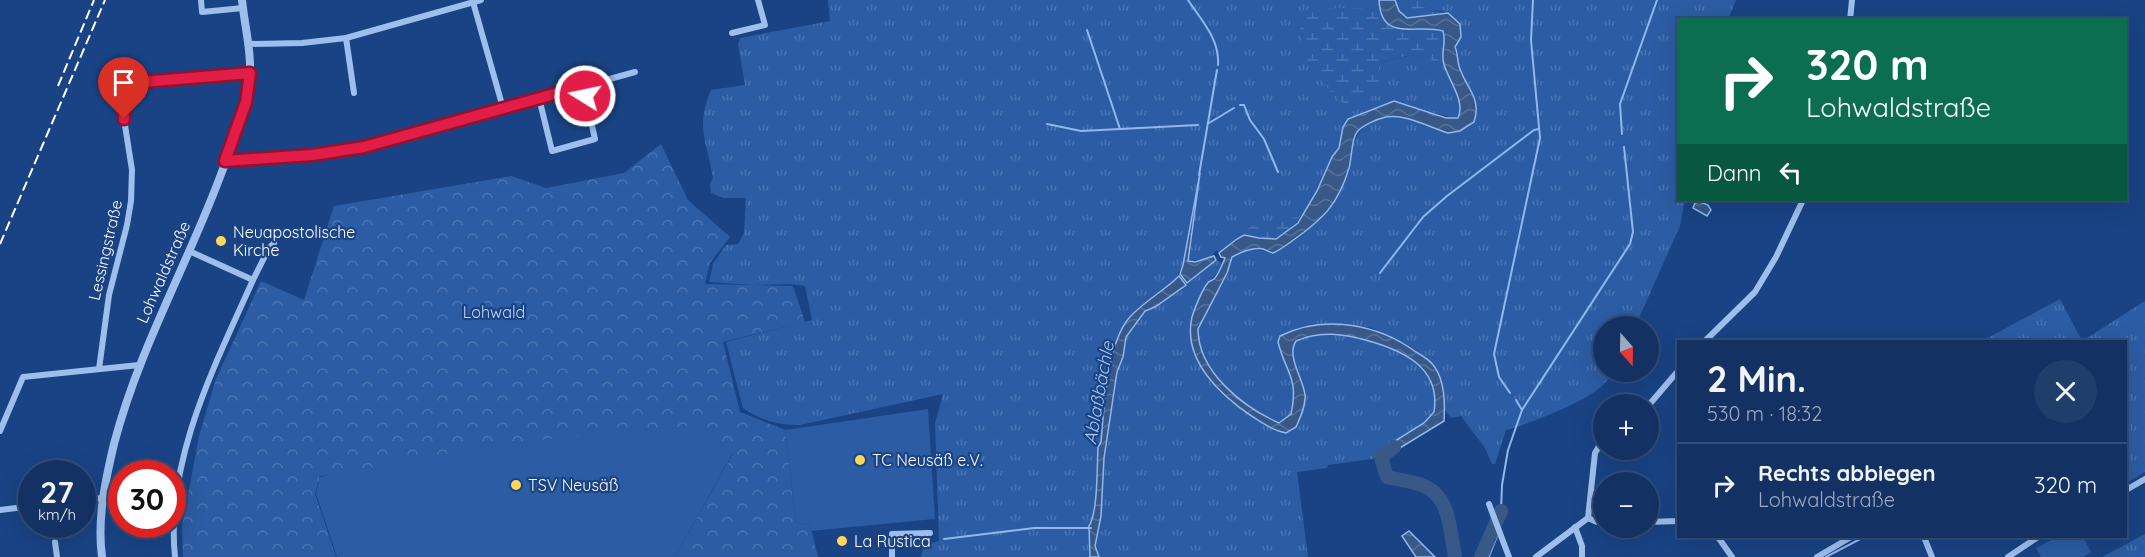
<!DOCTYPE html>
<html lang="de">
<meta charset="utf-8">
<style>
:root{--surface:#133263;--page:#203e6c;--text:#f1f3f6;--muted:#9daabe;--line:#324d78}
body{margin:0;font-family:Quicksand,sans-serif;background:var(--page);color:var(--text);height:100vh;display:flex;flex-direction:column;font-size:22px;white-space:nowrap}
*{box-sizing:border-box;margin:0}
p{font-size:20px;color:var(--muted)}
.icon{flex:none;width:33px;height:33px;fill:none;stroke:currentColor;stroke-width:2;stroke-linecap:round;stroke-linejoin:round}
.map{position:relative;flex:1;overflow:hidden}
.drawer{position:absolute;left:1677px;top:340px;width:450px;height:198px;display:flex;flex-direction:column;background:var(--surface);border-radius:0px;box-shadow:0 6px 24px #0002,0 0 0 2px var(--line)}
.drawer>*{flex:none}
.guide{position:absolute;left:1677px;top:18px;width:450px;height:183px;border-radius:0px;box-shadow:0 6px 24px #0002,0 0 0 2px var(--line);background:#0b6e4f;color:#fff;overflow:hidden}
.needle{width:39px;rotate:160deg}
.buttons{position:absolute;left:1593px;top:316px;display:grid;gap:12px}
.buttons a{display:grid;place-items:center;width:66px;height:66px;border-radius:50%;background:var(--surface);box-shadow:0 6px 24px #0002,0 0 0 2px var(--line);font-size:30px}
.speed{position:absolute;left:18px;top:460px;display:flex;gap:12px;font-size:30px;font-weight:700;text-align:center}
.speed>*{display:grid;place-content:center;width:78px;height:78px;border-radius:50%;background:var(--surface);box-shadow:0 6px 24px #0002,0 0 0 2px var(--line);line-height:1}
.speed small{font-size:15px;font-weight:400}
.speed .limit{border:9px solid #d22;background:#fff;color:#111}
.pin{position:absolute;display:grid;place-items:center;width:51px;height:51px;color:#fff;margin:-62px -26px;border-radius:50% 50% 50% 0;rotate:-45deg;box-shadow:0 0 6px #0007}
.pin .icon{rotate:45deg}
.me{position:absolute;width:66px;margin:-33px;rotate:280deg;stroke-linejoin:round;filter:drop-shadow(0 0 4px #0008)}
.turn{display:flex;align-items:center;gap:21px;height:126px;padding:0 30px;font-size:27px}
.turn .icon{width:78px;height:78px;stroke-width:2.5}
.turn b{display:block;font-size:42px;line-height:51px}
.then{display:flex;align-items:center;height:57px;padding:0 30px;background:#0003;gap:12px;font-size:22px}
.round{display:grid;place-items:center;flex:none;width:63px;height:63px;border-radius:32px;background:var(--page)}
.overview{display:flex;align-items:center;justify-content:space-between;height:102px;padding:0 30px}
h1{font-size:36px;font-weight:700;line-height:45px}
ul{padding:0;list-style:none}
li{display:flex;align-items:center;gap:18px;height:84px;padding:0 30px;border-top:2px solid var(--line)}
li div{flex:1}
li b{display:block;font-size:22px}
li em{font-style:normal}
.map>svg:first-child{display:block}
</style>
<div class="map">
<svg width="2145" height="557" viewBox="0 0 2145 557">
<defs>
<pattern id="grass-tufts" width="24" height="20" patternUnits="userSpaceOnUse" patternTransform="scale(1.5)"><rect width="24" height="20" fill="#2c5ca3"/><path d="M3 7l-1-3M5 7V3M7 7l1-3M15 17l-1-3M17 17v-4M19 17l1-3" fill="none" stroke="#4c74b1"/></pattern>
<pattern id="forest-crowns" width="20" height="18" patternUnits="userSpaceOnUse" patternTransform="scale(1.5)"><rect width="20" height="18" fill="#2c5ca3"/><path d="M2 6a3 3 0 1 1 6 0M12 15a3 3 0 1 1 6 0" fill="none" stroke="#4c74b1"/></pattern>
<pattern id="wetland-marsh" width="20" height="14" patternUnits="userSpaceOnUse" patternTransform="scale(1.5)"><rect width="20" height="14" fill="#2c5ca3"/><path d="M1 5h8M5 5V1M11 12h8M15 12V8" fill="none" stroke="#4c74b1"/></pattern>
<pattern id="water-waves" width="16" height="10" patternUnits="userSpaceOnUse" patternTransform="scale(1.5)"><rect width="16" height="10" fill="#385888"/><path d="M0 5q4-4 8 0t8 0" fill="none" stroke="#56719a"/></pattern>
</defs>
<rect width="100%" height="100%" fill="#194384"/>
<!-- grass -->
<g fill="url(#grass-tufts)">
<path d="M828 0H1370L1368 8H1327L1377 75 1380 63C1399 57 1421 50 1437 63L1443 61 1459 100 1460 115 1455 119 1394 101 1361 115 1342 134 1339 149 1332 157 1310 204 1299 218 1286 219 1244 231V235L1237 239 1219 253 1217 250 1213 254 1214 256 1188 262C1184 240 1200 205 1198 181L1183 265 1178 274 1179 276C1164 291 1142 302 1129 318 1107 345 1104 406 1101 442L1098 447C1097 465 1098 513 1089 526L1090 557H921L924 545 939 541 935 423 943 394 800 425C779 426 761 420 743 408L726 342 812 320 805 286 789 284 752 285 709 282 713 264 726 245 738 244 744 233 746 198H723L711 193 710 184 713 178C707 141 695 128 711 90L745 85 738 44 740 38 830 21Z"/>
<path d="M1421 0H1736L1728 19 1678 20V200H1685L1680 226 1635 327H1604V372H1612C1610 376 1607 381 1604 384 1588 401 1529 424 1506 430L1495 464H1492L1485 448 1461 416 1451 418 1444 409 1441 380 1433 364 1408 345 1397 339 1372 328 1337 323 1309 327 1280 336 1278 342 1294 386 1295 394 1291 414 1279 423C1243 406 1198 372 1198 329L1227 273 1232 257C1250 247 1255 249 1273 253 1280 250 1285 246 1292 241 1314 225 1333 210 1344 184 1351 166 1349 137 1366 126 1384 113 1407 117 1428 125 1438 129 1447 133 1459 131 1464 130 1470 126 1474 122L1476 101 1459 66 1455 47 1459 41 1449 13 1432 9Z"/>
<path d="M1216 260 1223 263C1217 276 1207 281 1203 293 1199 304 1192 327 1192 338 1191 360 1219 396 1237 406 1255 415 1274 423 1292 431 1297 426 1299 421 1301 414 1310 385 1290 370 1293 343 1314 322 1392 341 1412 359 1429 373 1438 390 1434 412L1424 423 1382 449 1378 454 1379 458 1328 465 1327 468 1297 472 1308 557H1099L1095 546 1101 516 1104 458 1117 372 1123 357 1126 337 1145 311 1155 307 1178 292Z"/>
<path d="M2060 299 2082 341 2145 301V472L2126 483V342H1980Z"/>
<path d="M2145 534V557H2102Z"/>
</g>
<!-- forest -->
<path fill="url(#forest-crowns)" d="M661 144 688 200 730 237 710 263 705 284 793 286 805 322 723 342 740 412 785 430 796 522 810 525 818 557H675L732 455 320 476 315 494 336 557H183L182 527 199 436 216 379 261 281 304 300 334 206 511 176 546 188 624 173Z"/>
<!-- wetland -->
<g fill="url(#wetland-marsh)">
<path d="M1370 0H1379V7L1405 30 1433 29 1443 31 1444 35 1443 61 1437 64C1421 50 1399 57 1380 63L1377 75 1382 81 1378 94 1359 106H1346C1319 80 1294 56 1302 16L1327 8H1367Z"/>
<path d="M1395 0H1421L1432 9 1443 13 1407 18 1399 12Z"/>
<path d="M1297 217 1299 218C1297 224 1294 224 1290 228 1272 245 1265 237 1244 235V231L1254 225Z"/>
</g>
<!-- pitch -->
<g fill="#2c5ca3">
<path d="M928 409 935 519 811 531 810 525 796 522 785 430Z"/>
<path d="M701 425 732 454 675 557H337L316 494 320 477 505 443Z"/>
<path d="M2057 537H2083L2091 552 2083 557H2041L2036 548Z"/>
</g>
<!-- water -->
<g fill="url(#water-waves)" stroke="#91b8ee" stroke-width="1.5">
<path d="M1379 0H1395L1399 11 1407 18 1448 13 1460 24 1461 37 1455 47C1458 53 1457 60 1459 66 1466 89 1482 97 1474 122L1460 131 1448 133C1428 127 1407 114 1386 117 1377 119 1363 125 1357 132 1351 140 1352 158 1349 168 1338 205 1323 219 1292 241 1285 246 1280 250 1273 253 1269 252 1266 250 1263 249 1253 247 1241 252 1232 257L1227 273 1198 329C1198 372 1243 407 1279 423L1291 414C1299 377 1286 374 1278 342L1280 336C1324 314 1378 324 1416 352 1423 356 1430 360 1434 366 1445 381 1445 403 1444 421L1390 454 1379 458 1378 454 1382 449 1424 423 1434 412C1441 368 1404 351 1369 341 1345 334 1320 330 1296 341 1286 356 1303 378 1305 395 1306 406 1300 418 1296 427L1286 433C1274 431 1264 424 1253 417 1221 396 1182 360 1192 317 1194 310 1202 290 1207 284 1209 280 1210 282 1214 279 1219 274 1222 265 1225 258L1221 257 1219 253 1237 239 1244 235 1259 238 1276 239 1298 223 1317 191 1332 157 1339 148 1343 127 1348 119 1394 101 1446 118H1458C1466 101 1448 80 1444 64 1440 53 1447 42 1443 31 1417 23 1381 44 1379 0Z"/>
<path d="M1200 173 1188 261 1195 262 1214 256 1216 260 1187 283 1180 274 1183 265Z"/>
<path d="M1700 202 1708 205 1711 210 1707 216 1693 208 1695 203Z"/>
<path d="M1179 276 1186 285 1155 307 1145 311 1126 337 1123 357 1117 372 1104 458 1101 516 1095 546 1099 557H1090L1089 526C1098 513 1097 465 1098 447L1101 442C1104 407 1107 344 1129 318 1143 302 1164 291 1179 276Z"/>
<path d="M1492 525 1497 537 1489 557H1477Z"/>
<path d="M1409 531 1435 557H1416L1402 536Z"/>
</g>
<g fill="none" stroke-linecap="round" stroke-linejoin="round">
<!-- stream -->
<g stroke="#91b8ee" stroke-width="2">
<path d="M1188 0C1201 20 1220 39 1218 65"/>
<path d="M1087 30 1120 129"/>
<path d="M1240 105H1244L1250 120 1264 139 1278 172"/>
<path d="M1209 123 1234 108"/>
<path d="M1047 124 1081 131 1198 125"/>
<path d="M1622 134 1620 104 1657 0"/>
<path d="M1199 175 1217 70"/>
<path d="M1380 273 1423 217 1447 196 1534 130 1539 129"/>
<path d="M1510 393 1499 377 1494 354 1540 138 1531 40 1533 0"/>
<path d="M1516 400 1522 410"/>
<path d="M1501 511 1502 485 1508 450 1522 410 1630 244 1633 232 1624 147"/>
<path d="M944 539 1034 528H1091"/>
<path d="M1826 557 1864 537"/>
</g>
<!-- river -->
<g stroke="#385888" stroke-width="14">
<path d="M1386 474 1381 457 1394 447"/>
<path d="M1387 477C1399 480 1413 481 1424 486 1451 497 1450 533 1455 557"/>
<path d="M1481 557 1501 511"/>
</g>
<!-- minor -->
<g stroke="#9ebeec" stroke-width="6">
<path d="M201 0 202 12 243 8"/>
<path d="M473 2 503 108"/>
<path d="M1850 20 1852 0"/>
<path d="M732 33 765 25 758 0"/>
<path d="M346 38 354 93"/>
<path d="M249 44 302 43 346 38 481 0"/>
<path d="M539 98 552 151 595 139 583 86"/>
<path d="M225 161 312 155 364 147 635 72"/>
<path d="M253 280 269 248 274 243"/>
<path d="M1704 342 1755 292 1776 257 1803 200"/>
<path d="M99 369 109 295 127 225 131 201 132 170 124 119 123 86 130 83 250 73"/>
<path d="M1648 406 1678 371"/>
<path d="M0 431 23 377 139 365"/>
<path d="M2126 490 2145 479"/>
<path d="M82 500 103 498"/>
<path d="M1489 504 1509 557"/>
<path d="M0 510 32 506"/>
<path d="M1588 518 1597 522H1604"/>
<path d="M1648 522 1678 521"/>
<path d="M1575 527 1582 546V557"/>
<path d="M1718 537 1732 557"/>
<path d="M1924 537 1932 557"/>
<path d="M55 542 57 557"/>
<path d="M175 557C165 461 215 365 253 280L189 251"/>
<path d="M892 557V534L930 533"/>
<path d="M1536 557 1588 518 1595 453 1604 438"/>
<path d="M1817 557 1851 537"/>
<path d="M2008 557 2038 537"/>
</g>
<!-- tertiary -->
<path stroke="#9ebeec" stroke-width="8" d="M102 557C97 519 105 482 114 444 139 348 189 262 223 169 232 142 245 114 249 86 253 57 245 29 242 0"/>
<!-- rail -->
<g stroke="#fff" stroke-width="2" stroke-dasharray="10 4.5" stroke-linecap="butt">
<path d="M58 86 94 0"/>
<path d="M0 244 105 0"/>
</g>
</g>
<g fill="none" stroke-linecap="round" stroke-linejoin="round">
<defs>
<path id="route" d="M124 119 123 86 130 83 250 73 246 102 225 161 312 155 364 147 583 86 585 96"/>
</defs>
<!-- route casing -->
<use href="#route" stroke="#92132f" stroke-width="15"/>
<!-- route -->
<use href="#route" stroke="#e11d48" stroke-width="10"/>
</g>
<!-- markers -->
<g fill="#ffd659" stroke="#194384" stroke-width="2">
<circle cx="221" cy="241" r="6"/>
<circle cx="860" cy="460" r="6"/>
<circle cx="516" cy="485" r="6"/>
<circle cx="842" cy="541" r="6"/>
</g>
<g text-anchor="middle" stroke-width="4.5" stroke-linejoin="round" paint-order="stroke">
<!-- poi labels -->
<g font-size="16" fill="#fff" stroke="#194384" text-anchor="start">
<text x="233" y="238">Neuapostolische<tspan x="233" dy="18">Kirche</tspan></text>
<text x="872" y="466">TC Neusäß e.V.</text>
<text x="528" y="491">TSV Neusäß</text>
<text x="854" y="547">La Rustica</text>
</g>
<!-- street labels -->
<g font-size="16" fill="#fff" stroke="#194384">
<text transform="translate(105 250) rotate(-77)" y="6">Lessingstraße</text>
<text transform="translate(163 272) rotate(-66)" y="6">Lohwaldstraße</text>
</g>
<!-- park labels -->
<g font-size="16" fill="#c3d9f9" stroke="#194384">
<text x="494" y="318">Lohwald</text>
</g>
<!-- water labels -->
<g font-size="18" font-style="italic" fill="#aac8f3" stroke="#194384">
<text transform="translate(1099 393) rotate(-80)" y="6">Ablaßbächle</text>
</g>
</g>
</svg>
<div class="buttons">
<a><svg class="needle" viewBox="-14 -14 28 28"><path d="M0-13l5 13h-10z" fill="#e53935"/><path d="M0 13l5-13h-10z" fill="#9daabe"/></svg></a>
<a>+</a>
<a>−</a>
</div>
<div class="speed"><div>27<small>km/h</small></div><div class="limit">30</div></div>
<div class="pin" style="left:124px;top:119px;background:#d93025"><svg class="icon" aria-label="arrive" viewBox="0 0 24 24"><path d="M6 21V4h12l-3 4 3 4H6"/></svg></div>
<svg class="me" style="left:585px;top:96px" viewBox="-20 -20 40 40"><circle r="17" fill="#e11d48" stroke="#fff" stroke-width="3"/><path d="M0-11L8 9 0 5-8 9z" fill="#fff"/></svg>
<div class="guide">
<div class="turn"><svg class="icon" aria-label="right" viewBox="0 0 24 24"><path d="M7 20v-9h11M14 6l5 5-5 5"/></svg><div><b>320 m</b>Lohwaldstraße</div></div>
<div class="then">Dann<svg class="icon" aria-label="left" viewBox="0 0 24 24"><path d="M17 20v-9H6M10 6l-5 5 5 5"/></svg></div>
</div>
<section class="drawer">
<div class="overview"><div><h1>2 Min.</h1><p>530 m · 18:32</p></div><a class="round"><svg class="icon" aria-label="close" viewBox="0 0 24 24"><path d="M6 6l12 12M18 6L6 18"/></svg></a></div>
<ul>
<li><svg class="icon" aria-label="right" viewBox="0 0 24 24"><path d="M7 20v-9h11M14 6l5 5-5 5"/></svg><div><b>Rechts abbiegen</b><p>Lohwaldstraße</p></div><em>320 m</em></li>
</ul>
</section>
</div>
